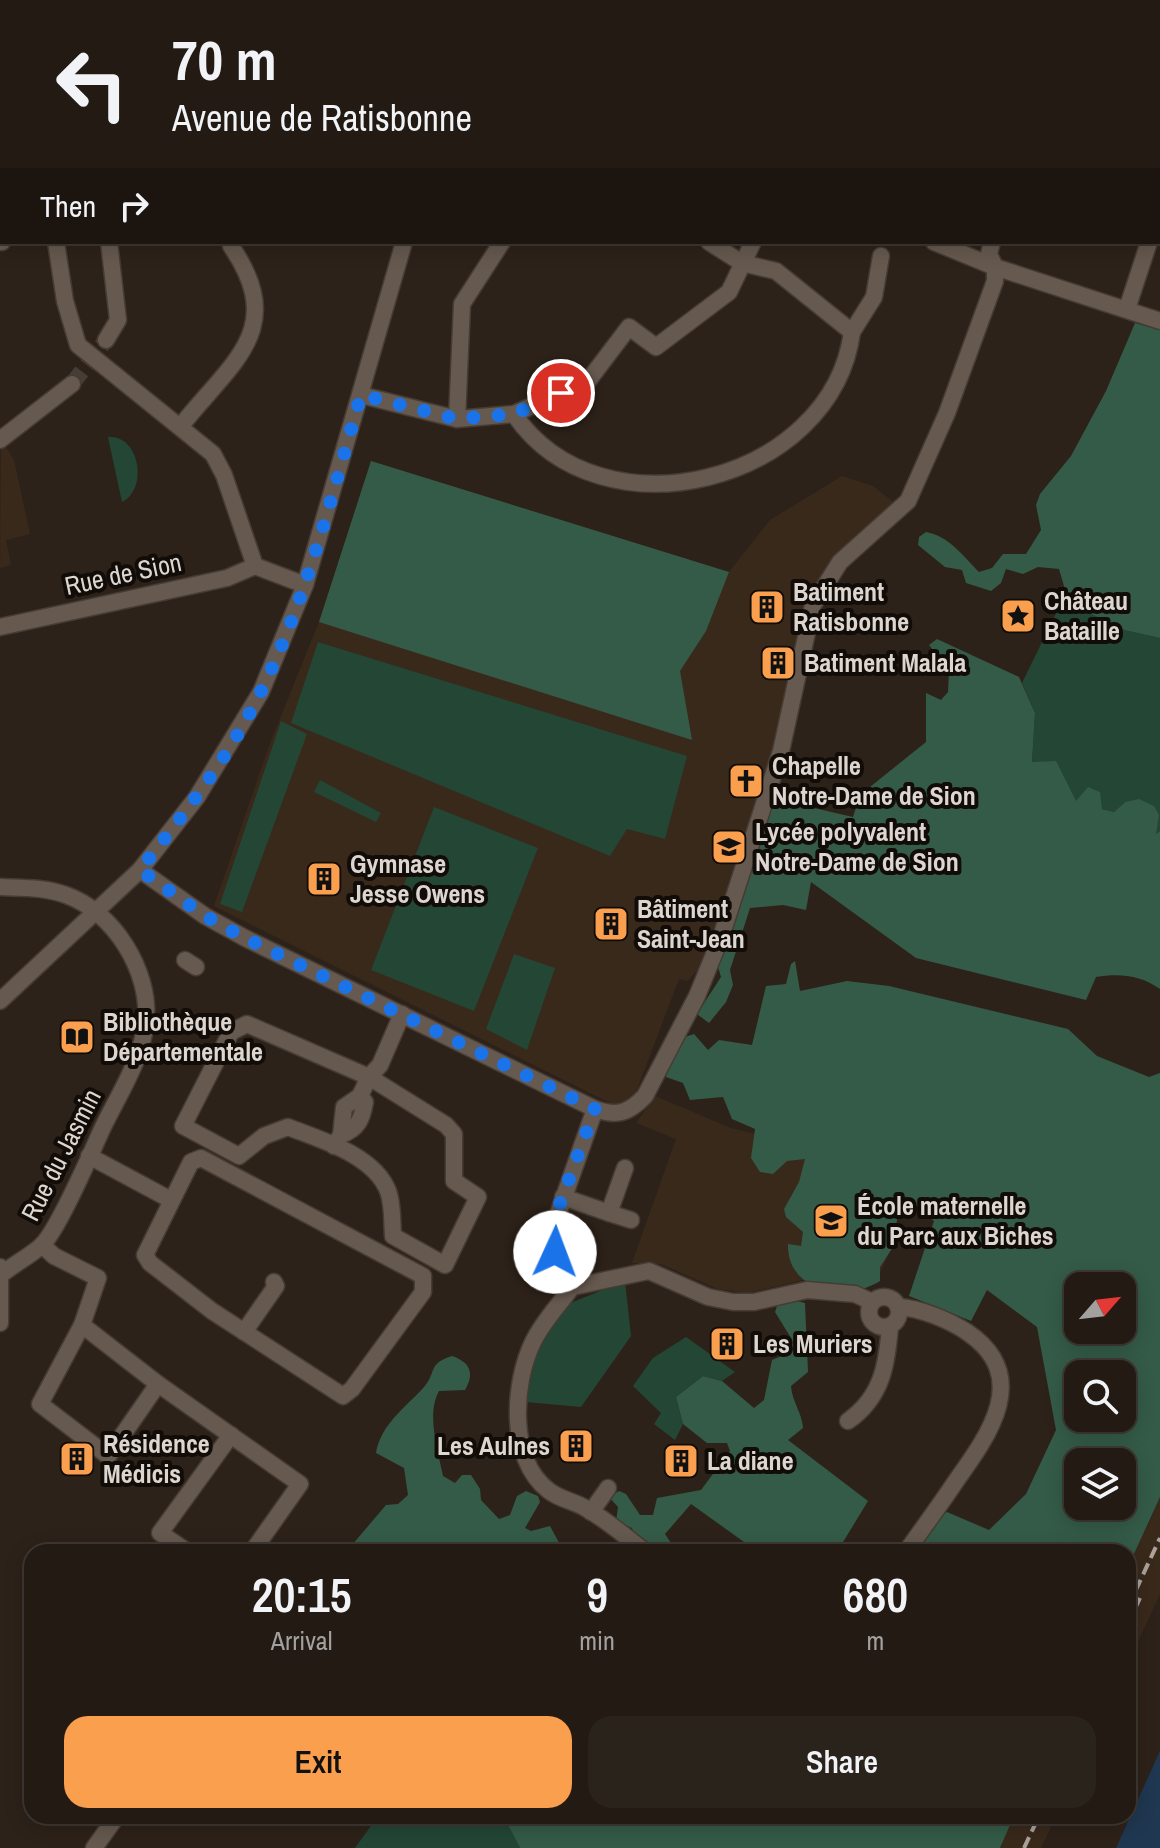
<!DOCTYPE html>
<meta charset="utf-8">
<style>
:root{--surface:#221a13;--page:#2a231c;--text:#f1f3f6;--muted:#a2a1a0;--line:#3f3833;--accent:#f99f4d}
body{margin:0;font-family:"Archivo Narrow",sans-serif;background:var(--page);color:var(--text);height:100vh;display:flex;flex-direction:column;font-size:30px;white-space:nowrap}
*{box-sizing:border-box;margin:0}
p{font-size:26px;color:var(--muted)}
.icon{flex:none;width:44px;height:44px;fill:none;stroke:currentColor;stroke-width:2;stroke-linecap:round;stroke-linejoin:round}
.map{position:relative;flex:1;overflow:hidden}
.side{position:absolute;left:24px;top:1544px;width:1112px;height:280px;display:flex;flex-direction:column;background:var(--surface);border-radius:24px;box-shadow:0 4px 20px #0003,0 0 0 2px var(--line)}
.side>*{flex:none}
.hud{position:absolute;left:0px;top:0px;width:1160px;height:244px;box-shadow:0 4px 20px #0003,0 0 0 2px var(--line);background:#221a13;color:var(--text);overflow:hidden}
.needle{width:52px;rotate:62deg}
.buttons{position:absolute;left:1064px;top:1272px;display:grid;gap:16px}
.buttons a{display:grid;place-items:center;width:72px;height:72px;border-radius:16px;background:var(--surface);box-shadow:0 4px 20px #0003,0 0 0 2px var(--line);font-size:40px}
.pin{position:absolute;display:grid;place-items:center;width:68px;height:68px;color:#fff;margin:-34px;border:4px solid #fff;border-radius:50%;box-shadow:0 2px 8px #0007}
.me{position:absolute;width:88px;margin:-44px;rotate:2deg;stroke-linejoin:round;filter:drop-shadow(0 0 6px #0008)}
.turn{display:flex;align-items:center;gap:28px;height:168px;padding:0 40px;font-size:36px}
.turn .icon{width:104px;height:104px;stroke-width:2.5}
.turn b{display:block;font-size:56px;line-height:68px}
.then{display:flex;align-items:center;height:76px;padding:0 40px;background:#0003;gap:16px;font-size:30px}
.eta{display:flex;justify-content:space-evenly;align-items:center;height:136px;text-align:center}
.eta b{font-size:48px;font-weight:600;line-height:56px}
.cta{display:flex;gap:16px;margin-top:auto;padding:16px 40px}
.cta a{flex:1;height:92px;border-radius:24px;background:var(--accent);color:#111;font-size:32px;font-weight:600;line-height:92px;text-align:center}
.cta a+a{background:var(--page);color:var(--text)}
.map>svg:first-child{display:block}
</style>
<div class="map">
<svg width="1160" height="1848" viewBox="0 0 1160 1848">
<rect width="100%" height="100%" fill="#2d2219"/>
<!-- built -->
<g fill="#39291b">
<path d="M1 439 14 460 30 534 6 540 11 565 0 568Z"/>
<path d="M371 461 729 572 770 520 842 476 873 486 896 504 804 607 788 700 712 933 698 970 687 981 679 979 633 1100 618 1106 606 1101 214 906 269 746 319 622Z"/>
<path d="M655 1096 731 1128 956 1185 909 1199 896 1192 894 1232 898 1233 880 1273 812 1278 748 1293 718 1289 661 1264 632 1263 676 1139 636 1123Z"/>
<path d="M1160 1497V1594L1128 1663V1567Z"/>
<path d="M1014 1816H1056L1041 1848H1000Z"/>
</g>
<!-- green -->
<g fill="#234635">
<path d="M364 0H799L369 2Z"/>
<path d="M108 437C139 434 149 488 122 502Z"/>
<path d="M1065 595 1070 603 1124 630 1160 638V831L1155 835 1125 802 1114 812 1076 802 1032 762 1035 713 1022 683Z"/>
<path d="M318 642 687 756 665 839 627 829 610 856 291 723Z"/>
<path d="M281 721 307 734 242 912 220 904Z"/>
<path d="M320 780 381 813 376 822 314 792Z"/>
<path d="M434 807 538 848 474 1011 371 970Z"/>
<path d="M514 954 555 968 527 1050 486 1029Z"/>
<path d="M625 1281 631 1336 581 1407 526 1402 537 1345 568 1304Z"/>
<path d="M686 1337 735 1372 722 1381 703 1376 676 1397 683 1424 675 1440 654 1424 661 1413 633 1386 653 1358Z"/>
<path d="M378 1816H504L520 1848H355Z"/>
</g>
<!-- forest -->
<g fill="#345b48" fill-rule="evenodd">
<path d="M1135 323 1160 330V638L1124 630 1069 603 1059 569 1038 567 1023 574 1006 569 1001 583 991 591 966 583 962 570 945 567 918 545 919 537 926 532C949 536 963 556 979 572L992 568 1003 554H1026L1041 530 1036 505 1040 494 1071 456 1106 391Z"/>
<path d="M371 461 729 572 706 631 680 671 692 740 319 622Z"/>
<path d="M937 639 1019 677 1035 713 1032 762 1056 761 1076 801 1088 787 1100 792 1102 809 1114 812 1125 802 1139 799 1154 806 1159 815 1156 834 1160 831V989C1141 975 1119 973 1096 977L1086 1000 916 958 811 882 806 910 783 905 750 908 730 970 733 985 726 1002 709 1023 697 1014 721 977 715 957 764 812 795 790 806 794 814 808 853 817 860 795 926 742V693L941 700 948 692 949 671 929 645Z"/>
<path d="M795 961 800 991 847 981 889 986 1068 1029 1097 1056 1149 1077 1160 1073V1497L1128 1567V1552H909L930 1521 947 1512 989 1530 1026 1494 1056 1430 1037 1327 987 1290 971 1321 909 1296 934 1221 901 1193 893 1247 880 1267V1281C847 1302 787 1293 788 1244L801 1246 803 1232 786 1217 784 1209 799 1182 805 1159 787 1161 773 1174 760 1172 751 1158 755 1129 732 1119 723 1097 690 1100 683 1083 666 1077 664 1069 685 1037 694 1034 708 1050 719 1040 752 1045 766 986 786 984 791 964ZM1078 1286H1122V1330H1078ZM1078 1374H1122V1418H1078ZM1078 1462H1122V1506H1078Z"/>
<path d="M793 1300 805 1303 808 1372 791 1386C792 1402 802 1412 803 1428L788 1440 868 1501 837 1552H758L691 1504 665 1534 677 1552H654L634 1541 632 1528 616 1522 618 1507 609 1497 619 1491 626 1494 640 1515H653L657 1498 701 1490 730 1451 727 1443H707L683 1424 676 1397 703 1376 722 1381 754 1408 764 1400 772 1360 784 1355 791 1338 775 1312 778 1303Z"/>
<path d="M452 1356C470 1362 475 1373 465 1390L439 1391C426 1414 438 1451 443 1476L455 1483 462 1475H471L480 1489 481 1500 499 1519 510 1515 517 1496 526 1491 538 1496 540 1502 525 1528 531 1531 550 1526 564 1552H346L386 1505 398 1504 408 1495 404 1468 376 1453C381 1424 405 1408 424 1387 437 1372 427 1364 452 1356Z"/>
<path d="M1014 1816 1000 1848H520L504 1817Z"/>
</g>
<!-- water -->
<path fill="#1f3751" d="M1160 1751V1848H1116Z"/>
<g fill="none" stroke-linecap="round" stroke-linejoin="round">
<!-- minor-tunnel -->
<path stroke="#473d34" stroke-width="16" stroke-dasharray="16 8" stroke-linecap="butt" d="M72 384 106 340"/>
<defs>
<g id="minor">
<path d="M31 0V2"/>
<path d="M1075 2 1076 0"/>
<path d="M0 90H2"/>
<path d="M1158 215 1160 209"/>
<path d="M0 242H2"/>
<path d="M56 242 65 301 78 345 213 454 224 475 255 566 305 585"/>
<path d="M934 242 995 267 1160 321"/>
<path d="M1127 309 1149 242"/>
<path d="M852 332 874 297 881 256"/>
<path d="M106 340 118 320 109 242"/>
<path d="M361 395 457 419 514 414 588 381 629 327 656 347 729 292 753 242"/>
<path d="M514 414C600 541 832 483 852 332L776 271 742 263 709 242"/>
<path d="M457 419 462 304 502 242"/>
<path d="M180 427C232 361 288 330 231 246"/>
<path d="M0 440 72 384"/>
<path d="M0 627 227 578 255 566"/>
<path d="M140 870 205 916 245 938 595 1109C617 1117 629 1113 645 1096L697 996 721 937 781 751 813 605 840 562 908 501 947 413 995 281V267L989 254 992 242"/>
<path d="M0 887C23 888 44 887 66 895 114 912 150 971 146 1020 143 1058 119 1094 103 1127 92 1151 58 1231 41 1246 30 1256 14 1264 2 1274"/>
<path d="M185 960 196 967"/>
<path d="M0 1001 140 870 197 797 261 692 305 585 404 242"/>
<path d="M247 1024 369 1077 446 1125 454 1134V1181L478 1197 445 1265 393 1236C392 1222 393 1204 388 1191 374 1155 321 1140 288 1127L264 1136 239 1156 183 1126 231 1032Z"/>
<path d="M341 1135C358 1129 362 1119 365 1102L360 1096"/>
<path d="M334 1146 341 1135 344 1107 360 1096 369 1077 380 1065 402 1014"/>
<path d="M89 1156 171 1200"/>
<path d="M201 1158 423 1276V1292L352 1389 343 1396 212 1311 150 1263 145 1255 191 1162Z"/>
<path d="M563 1197 609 1213 625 1168"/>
<path d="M609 1213 631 1220"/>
<path d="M42 1245 54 1256 98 1278 82 1325 40 1404 108 1456 158 1384 82 1325"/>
<path d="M0 1267V1323"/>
<path d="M572 1287 555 1252 552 1231 595 1109"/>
<circle cx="884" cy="1312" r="15"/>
<path d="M898 1307C920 1308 949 1320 967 1332 1032 1376 989 1435 956 1481 940 1505 923 1528 906 1552"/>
<path d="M244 1332 276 1286 274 1282"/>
<path d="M158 1384 300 1484 252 1552"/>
<path d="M848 1421C882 1397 887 1365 890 1326"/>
<path d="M591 1512 608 1488"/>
<path d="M188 1552 160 1533 231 1435"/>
<path d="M646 1552C627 1538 608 1521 587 1509 575 1501 560 1500 548 1490 508 1459 513 1383 533 1342 543 1321 559 1305 572 1287L649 1271 708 1297 733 1302H754L807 1290 855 1294 872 1302"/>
<path d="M94 1848 117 1816"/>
</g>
</defs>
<!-- minor casing -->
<use href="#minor" stroke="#453c35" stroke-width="19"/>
<!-- minor -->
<use href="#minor" stroke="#66594f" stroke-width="16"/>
<!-- rail -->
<g stroke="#aaa29b" stroke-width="4" stroke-dasharray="12 6" stroke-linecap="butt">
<path d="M1128 1607 1160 1538"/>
<path d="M1128 1624 1140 1598"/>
<path d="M1024 1848 1039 1816"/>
</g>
</g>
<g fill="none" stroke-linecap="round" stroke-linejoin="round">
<!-- route -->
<path stroke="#1a73e8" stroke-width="14" stroke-dasharray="0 25.2" d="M555 1252 552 1231 555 1217 595 1109 245 938 205 916 140 870C176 824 213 778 242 727 301 624 328 508 361 395L457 419 514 414 561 393"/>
</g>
<!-- icons -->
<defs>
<symbol id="building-square" viewBox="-11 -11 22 22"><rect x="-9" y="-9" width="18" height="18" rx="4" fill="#f99f4d" stroke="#110c08"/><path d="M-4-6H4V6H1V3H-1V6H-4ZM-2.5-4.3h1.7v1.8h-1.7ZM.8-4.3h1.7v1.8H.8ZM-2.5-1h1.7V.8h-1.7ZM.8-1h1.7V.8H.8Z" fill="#111"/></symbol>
<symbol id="sight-square" viewBox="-11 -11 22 22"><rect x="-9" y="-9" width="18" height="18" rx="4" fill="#f99f4d" stroke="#110c08"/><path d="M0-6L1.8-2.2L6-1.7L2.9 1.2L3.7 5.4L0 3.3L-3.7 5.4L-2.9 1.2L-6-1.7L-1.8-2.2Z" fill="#111"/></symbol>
<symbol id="church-square" viewBox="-11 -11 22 22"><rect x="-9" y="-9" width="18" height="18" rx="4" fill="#f99f4d" stroke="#110c08"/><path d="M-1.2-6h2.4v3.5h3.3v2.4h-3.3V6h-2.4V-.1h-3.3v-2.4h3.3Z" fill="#111"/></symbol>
<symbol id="school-square" viewBox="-11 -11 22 22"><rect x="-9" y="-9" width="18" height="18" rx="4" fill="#f99f4d" stroke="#110c08"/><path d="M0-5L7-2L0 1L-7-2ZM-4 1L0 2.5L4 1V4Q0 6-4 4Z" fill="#111"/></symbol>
<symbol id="library-square" viewBox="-11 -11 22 22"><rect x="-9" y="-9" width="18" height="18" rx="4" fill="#f99f4d" stroke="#110c08"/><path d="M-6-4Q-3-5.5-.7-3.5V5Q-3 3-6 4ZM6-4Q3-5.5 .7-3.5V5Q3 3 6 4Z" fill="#111"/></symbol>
</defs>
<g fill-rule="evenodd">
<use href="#building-square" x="747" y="587" width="40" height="40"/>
<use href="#sight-square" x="998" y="596" width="40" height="40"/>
<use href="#building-square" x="758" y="643" width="40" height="40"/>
<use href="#church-square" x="726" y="761" width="40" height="40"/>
<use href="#school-square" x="709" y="827" width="40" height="40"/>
<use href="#building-square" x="304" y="859" width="40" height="40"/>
<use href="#building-square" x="591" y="904" width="40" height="40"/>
<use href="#library-square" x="57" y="1017" width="40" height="40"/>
<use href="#school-square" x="811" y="1201" width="40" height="40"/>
<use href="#building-square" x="707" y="1324" width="40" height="40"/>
<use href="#building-square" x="556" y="1426" width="40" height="40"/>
<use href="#building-square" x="57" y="1439" width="40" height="40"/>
<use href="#building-square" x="661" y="1441" width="40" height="40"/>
</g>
<g text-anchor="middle" stroke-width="8" stroke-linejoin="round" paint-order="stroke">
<!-- street labels -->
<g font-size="26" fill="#ddd6d0" stroke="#110c08">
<text transform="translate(123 574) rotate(-12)" y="9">Rue de Sion</text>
<text transform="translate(61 1155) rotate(-63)" y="9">Rue du Jasmin</text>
</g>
<!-- poi labels -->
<g font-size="26" font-weight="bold" fill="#ddd6d0" stroke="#110c08" text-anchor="start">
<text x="793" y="601">Batiment<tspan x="793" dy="30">Ratisbonne</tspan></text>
<text x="1044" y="610">Château<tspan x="1044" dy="30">Bataille</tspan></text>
<text x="804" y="672">Batiment Malala</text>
<text x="772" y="775">Chapelle<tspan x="772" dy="30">Notre-Dame de Sion</tspan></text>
<text x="755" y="841">Lycée polyvalent<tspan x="755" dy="30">Notre-Dame de Sion</tspan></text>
<text x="350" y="873">Gymnase<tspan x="350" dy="30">Jesse Owens</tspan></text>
<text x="637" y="918">Bâtiment<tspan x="637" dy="30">Saint-Jean</tspan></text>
<text x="103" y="1031">Bibliothèque<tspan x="103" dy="30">Départementale</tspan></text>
<text x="857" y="1215">École maternelle<tspan x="857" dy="30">du Parc aux Biches</tspan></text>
<text x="753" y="1353">Les Muriers</text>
<text x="103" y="1453">Résidence<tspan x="103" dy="30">Médicis</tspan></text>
<text x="550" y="1455" text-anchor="end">Les Aulnes</text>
<text x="707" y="1470">La diane</text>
</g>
</g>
</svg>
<div class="buttons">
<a><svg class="needle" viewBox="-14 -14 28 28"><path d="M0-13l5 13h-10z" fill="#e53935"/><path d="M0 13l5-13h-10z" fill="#a2a1a0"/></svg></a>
<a><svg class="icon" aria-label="search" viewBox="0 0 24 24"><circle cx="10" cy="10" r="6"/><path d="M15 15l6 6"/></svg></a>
<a><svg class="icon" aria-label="layers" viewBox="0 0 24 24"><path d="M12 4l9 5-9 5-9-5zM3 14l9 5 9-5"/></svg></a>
</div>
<div class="pin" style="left:561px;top:393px;background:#d93025"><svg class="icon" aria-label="arrive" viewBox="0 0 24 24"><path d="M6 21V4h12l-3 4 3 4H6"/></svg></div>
<svg class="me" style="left:555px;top:1252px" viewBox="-20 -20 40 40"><circle r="19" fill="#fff"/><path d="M0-13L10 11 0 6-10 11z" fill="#1a73e8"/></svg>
<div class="hud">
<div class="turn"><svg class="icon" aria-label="left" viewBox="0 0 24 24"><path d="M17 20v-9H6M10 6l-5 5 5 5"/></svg><div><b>70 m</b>Avenue de Ratisbonne</div></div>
<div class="then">Then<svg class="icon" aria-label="right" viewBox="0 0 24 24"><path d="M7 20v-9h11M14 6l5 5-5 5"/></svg></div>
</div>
<section class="side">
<div class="eta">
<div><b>20:15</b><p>Arrival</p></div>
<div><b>9</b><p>min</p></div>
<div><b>680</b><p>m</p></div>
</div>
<div class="cta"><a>Exit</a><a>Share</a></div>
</section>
</div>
